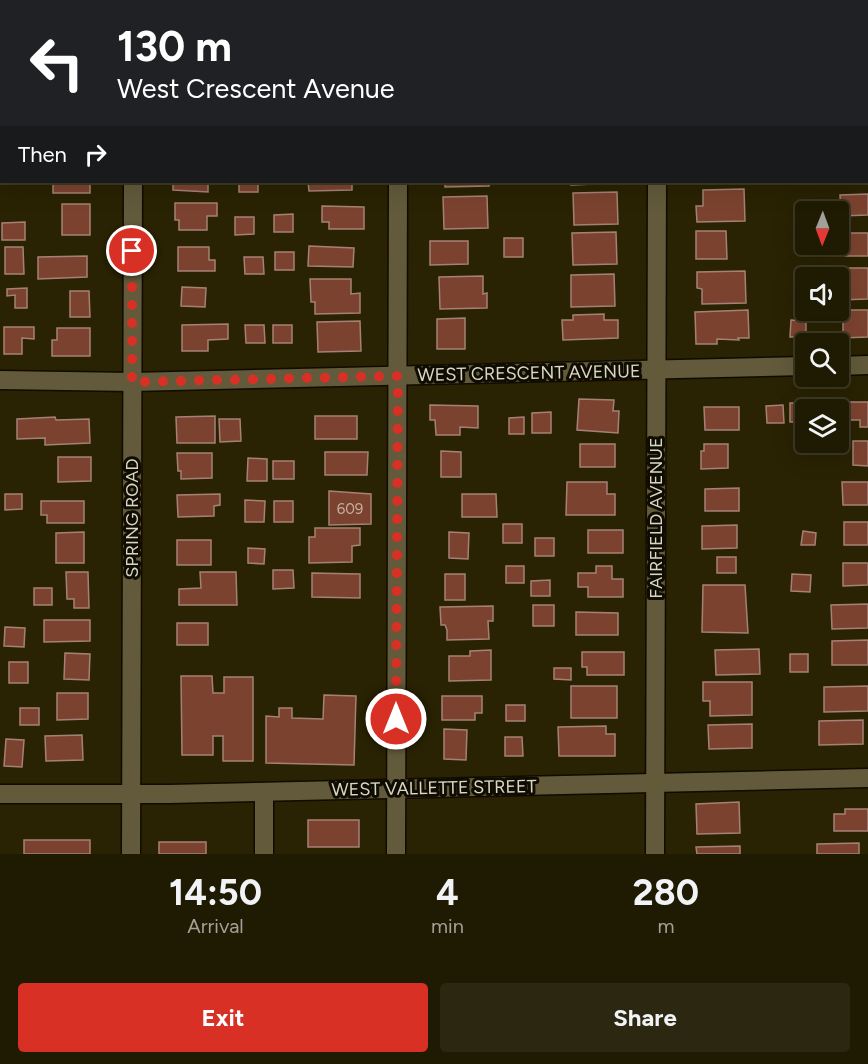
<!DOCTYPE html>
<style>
:root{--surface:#1f1a02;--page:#2c2711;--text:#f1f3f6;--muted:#a1a199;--line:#3c3824;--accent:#d93025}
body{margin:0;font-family:Figtree,sans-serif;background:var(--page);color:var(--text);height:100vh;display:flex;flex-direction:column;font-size:22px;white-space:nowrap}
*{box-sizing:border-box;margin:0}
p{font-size:20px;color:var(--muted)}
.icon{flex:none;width:33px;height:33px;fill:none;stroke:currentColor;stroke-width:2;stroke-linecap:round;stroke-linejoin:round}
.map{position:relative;height:854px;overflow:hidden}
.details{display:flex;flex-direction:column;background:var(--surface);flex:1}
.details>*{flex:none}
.hud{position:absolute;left:0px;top:0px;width:868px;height:183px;box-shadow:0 6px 24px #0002,0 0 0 2px var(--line);background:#202124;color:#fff;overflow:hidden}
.needle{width:39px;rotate:181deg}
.controls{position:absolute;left:795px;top:201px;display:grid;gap:12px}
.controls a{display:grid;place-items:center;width:54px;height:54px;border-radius:6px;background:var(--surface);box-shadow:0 6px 24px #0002,0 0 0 2px var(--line);font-size:30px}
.pin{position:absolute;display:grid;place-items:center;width:51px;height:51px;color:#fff;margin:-26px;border:3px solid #fff;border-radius:50%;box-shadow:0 2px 6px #0007}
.me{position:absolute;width:66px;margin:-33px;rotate:0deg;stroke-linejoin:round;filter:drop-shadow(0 0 4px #0008)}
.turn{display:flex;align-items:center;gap:21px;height:126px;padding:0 18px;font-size:27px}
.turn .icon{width:78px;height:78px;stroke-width:2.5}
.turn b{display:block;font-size:42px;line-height:51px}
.then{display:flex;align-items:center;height:57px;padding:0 18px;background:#0003;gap:12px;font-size:22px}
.eta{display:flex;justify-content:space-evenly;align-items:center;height:102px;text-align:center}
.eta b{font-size:36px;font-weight:700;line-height:42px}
.cta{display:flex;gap:12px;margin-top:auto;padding:12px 18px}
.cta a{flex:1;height:69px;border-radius:6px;background:var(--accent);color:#fff;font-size:24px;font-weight:700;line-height:69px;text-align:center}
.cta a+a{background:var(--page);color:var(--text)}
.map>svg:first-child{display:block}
</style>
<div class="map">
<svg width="868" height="854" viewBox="0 0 868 854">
<rect width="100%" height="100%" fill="#292203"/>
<!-- building -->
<g fill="#7b432f" stroke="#a58175" stroke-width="1.5">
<path d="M434 0H475L434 2Z"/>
<rect x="574" y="0" width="43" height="2"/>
<rect x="690" y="0" width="45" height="2"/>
<rect x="53" y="182" width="37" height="11"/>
<path d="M173 182H208V192L173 190Z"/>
<rect x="239" y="182" width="19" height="10"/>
<path d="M308 182H352V190L309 191Z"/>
<path d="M445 182H489V186L445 187Z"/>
<path d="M571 182H619V183L571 185Z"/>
<path d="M744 189 745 221 697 222 696 206H703V190Z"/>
<path d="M617 192 618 224 574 225 573 193Z"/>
<path d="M868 194V215L841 216 840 195Z"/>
<path d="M487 196 488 228 444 229 443 197Z"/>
<path d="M175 203H217V216H207V230H179V220H175Z"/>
<rect x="62" y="204" width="28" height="31"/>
<path d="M322 206 364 207V229H329V222H322Z"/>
<path d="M293 214V232H274V215Z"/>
<path d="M235 217H254V234L235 235Z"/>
<path d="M25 222V240H2V223Z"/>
<path d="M696 231H726L727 259H696Z"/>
<path d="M616 232 617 264 573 265 572 233Z"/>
<path d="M838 233H868V256H835Z"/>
<rect x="504" y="238" width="19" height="19"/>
<path d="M430 241H468V264L430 265Z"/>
<path d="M309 246 354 248 353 267 308 266Z"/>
<path d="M5 247H23L24 274H5Z"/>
<path d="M178 247H209V260H215V271H178Z"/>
<rect x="275" y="252" width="19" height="18"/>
<path d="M87 256V277L38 279V257Z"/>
<path d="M244 257H263L264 274H245Z"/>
<path d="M830 268H868V299L838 300V278H830Z"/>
<path d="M745 271 746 303 702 304V289L697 288V272Z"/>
<path d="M614 274 615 306 571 307V275Z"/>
<path d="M483 276V294L487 293V308L440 309 439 277Z"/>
<path d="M310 279H351V294L360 293V313L315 314V302H311Z"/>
<path d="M182 287 206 288 205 307 181 306Z"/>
<path d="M27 288V308H15V295L7 296V289Z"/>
<path d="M70 291H89L90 317H70Z"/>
<path d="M748 310 749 338H738L739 340 717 339V344H696L695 312Z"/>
<path d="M843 310H868V337L843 338Z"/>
<path d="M604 314V320H618V338L563 340 562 320H573V315Z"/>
<path d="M465 318V349H437V319Z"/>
<path d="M791 320 806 321V337H790Z"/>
<path d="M360 321 361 351 318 352 317 322Z"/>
<path d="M228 324V339L208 340V351H182V325Z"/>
<path d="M245 325H264L265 343H246Z"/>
<rect x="273" y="325" width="19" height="18"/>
<path d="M4 327H34V339L22 338V354H4Z"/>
<path d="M57 328H90V356H52V340H57Z"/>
<path d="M579 399 614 400 613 411H619L618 433 577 430Z"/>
<path d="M842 402H868V427H860V420H848V412H842Z"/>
<path d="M790 403H807L806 422H790Z"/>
<path d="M430 405 478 406V428L460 427V435H436L435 420H430Z"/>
<path d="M783 405 784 423H767L766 406Z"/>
<path d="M704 407H739V430H705Z"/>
<path d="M551 412V433H532V413Z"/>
<path d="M215 416V443H177L176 417Z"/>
<rect x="315" y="416" width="42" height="23"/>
<path d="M55 417 56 420 89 419 90 443 45 445V438L17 439V419Z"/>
<path d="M524 417V434H509V418Z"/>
<path d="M219 419H240L241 441 220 442Z"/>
<path d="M853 441H868V466L853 465Z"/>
<rect x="580" y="444" width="35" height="23"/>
<path d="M704 444H728V468L701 469V451H704Z"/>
<path d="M441 451 461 452V477H441Z"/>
<path d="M325 452H368L367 475H325Z"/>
<path d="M177 453H212V478L181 479V471H178Z"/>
<path d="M58 457H91V481L58 482Z"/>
<path d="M248 458 267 459V481H247Z"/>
<rect x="273" y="461" width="21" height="18"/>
<path d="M567 482H607V494H615V515H566Z"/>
<path d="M842 482H868V505H843Z"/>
<path d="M739 488V511H705V489Z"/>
<path d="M329 491 371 494V524L329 525Z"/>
<path d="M5 494H22V509L5 510Z"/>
<path d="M220 494V505L214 506V516L178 517 177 495Z"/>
<path d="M462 494H496L497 517H462Z"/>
<path d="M245 500 265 501 264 522H245Z"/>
<path d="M41 501H84V523H47V515H41Z"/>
<rect x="274" y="501" width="19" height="21"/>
<rect x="844" y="522" width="24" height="23"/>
<rect x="503" y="524" width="19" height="19"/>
<path d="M737 525V548L702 549V526Z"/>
<path d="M315 528H360V545L352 546V562L309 563V537H315Z"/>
<rect x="588" y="530" width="35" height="23"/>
<path d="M803 531 816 533 815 545H801Z"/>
<path d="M84 532V563H56V533Z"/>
<path d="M449 532 469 533 468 559 449 558Z"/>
<rect x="535" y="538" width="19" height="18"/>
<rect x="177" y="540" width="34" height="25"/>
<path d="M248 548 265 549 264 564 248 563Z"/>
<rect x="717" y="557" width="19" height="16"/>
<path d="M843 563H868V585L843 586Z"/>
<rect x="506" y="566" width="18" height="17"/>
<path d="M596 566H612V579H623V597H588V587H578V573H596Z"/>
<path d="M273 570H293L294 588 273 589Z"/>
<path d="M66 572H88L89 608H74V599H67Z"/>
<path d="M200 572H236L237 605H179V589L201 588Z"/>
<path d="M312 573 360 574V598L312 597Z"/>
<rect x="445" y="574" width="20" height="26"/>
<path d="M792 574 811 575 810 592 791 591Z"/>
<path d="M550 580V596H531V581Z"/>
<path d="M703 585H745L748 633 702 632Z"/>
<rect x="34" y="588" width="18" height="17"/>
<path d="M868 604V628L832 629 831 605Z"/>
<rect x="533" y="605" width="21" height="21"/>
<path d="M493 606V621H488L489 639 447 640V630L445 625H441L440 607Z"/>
<path d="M576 612 618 613V635H576Z"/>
<path d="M44 620H90V641L44 642Z"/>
<rect x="177" y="623" width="31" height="22"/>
<path d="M5 627 25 628 24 647 4 646Z"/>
<path d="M868 640V665H832V641Z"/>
<path d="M759 649 760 674 716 675 715 650Z"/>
<path d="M491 650V680L449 681V656H470V651Z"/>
<path d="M582 652H624V675H587V667H582Z"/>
<path d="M65 653 90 654 89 680 64 679Z"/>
<rect x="790" y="654" width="18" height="18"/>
<rect x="9" y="662" width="19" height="21"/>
<path d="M554 668H571V680L554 679Z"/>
<path d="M181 676H212L213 693H224V677H253V761H223V736H213V755H182Z"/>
<path d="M703 682H752V715L710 716V701H703Z"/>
<rect x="571" y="686" width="46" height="32"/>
<path d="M868 686V711L824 712V687Z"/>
<path d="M57 693H88V719L57 720Z"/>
<path d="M324 695 356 696 354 765 266 763V716L279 717V708H292V718L323 719Z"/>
<path d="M442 696H482V713H475V720H442Z"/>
<rect x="506" y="705" width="19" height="16"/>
<rect x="20" y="708" width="19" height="17"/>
<path d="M863 720V744L819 745V721Z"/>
<path d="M752 724V748L709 749 708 725Z"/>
<path d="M606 726V734H615V756H559L558 727Z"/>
<path d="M444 729 467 730 466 760 444 759Z"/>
<path d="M82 735 83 760 46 761 45 736Z"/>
<path d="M505 737H522L523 756H505Z"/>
<path d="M6 739 24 740 22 767 4 766Z"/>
<path d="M739 802 740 833 697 834 696 804Z"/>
<path d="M845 809H868V831H834V814H845Z"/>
<rect x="308" y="820" width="51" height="27"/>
<rect x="24" y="840" width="66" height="14"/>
<rect x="159" y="842" width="47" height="12"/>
<path d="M859 843V854H817V844Z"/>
<path d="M740 846V854H697L696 847Z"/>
</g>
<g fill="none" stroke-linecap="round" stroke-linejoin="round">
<defs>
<g id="minor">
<path d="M133 2V0"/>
<path d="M398 2V0"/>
<path d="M657 2V0"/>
<path d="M838 366 868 365"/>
<path d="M0 380 132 382 806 366"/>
<path d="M0 794H169L868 778"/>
<path d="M131 854 133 182"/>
<path d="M264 854V792"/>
<path d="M396 854 398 182"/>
<path d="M655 854 657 182"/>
</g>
</defs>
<!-- minor casing -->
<use href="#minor" stroke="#110b00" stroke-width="21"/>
<!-- minor -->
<use href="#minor" stroke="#625a3b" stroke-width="18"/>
</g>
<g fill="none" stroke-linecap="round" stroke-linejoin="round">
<!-- route -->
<path stroke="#d93025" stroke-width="10" stroke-dasharray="0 18" d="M132 251V382L398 376 396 719"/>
</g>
<g text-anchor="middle" stroke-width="6" stroke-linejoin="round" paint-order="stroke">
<!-- number labels -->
<g font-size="15" fill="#c2b19f">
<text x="350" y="514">609</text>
</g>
<!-- street labels -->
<g font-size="18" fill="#dad6c4" stroke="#0f0c02">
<text transform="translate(529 373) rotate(-1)" y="6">WEST CRESCENT AVENUE</text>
<text transform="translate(132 518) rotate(-90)" y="6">SPRING ROAD</text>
<text transform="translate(656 518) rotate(-90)" y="6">FAIRFIELD AVENUE</text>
<text transform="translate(434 788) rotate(-1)" y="6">WEST VALLETTE STREET</text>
</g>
</g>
</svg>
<div class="controls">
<a><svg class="needle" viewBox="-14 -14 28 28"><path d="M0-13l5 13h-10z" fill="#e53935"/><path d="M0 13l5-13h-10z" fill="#a1a199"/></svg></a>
<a><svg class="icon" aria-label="sound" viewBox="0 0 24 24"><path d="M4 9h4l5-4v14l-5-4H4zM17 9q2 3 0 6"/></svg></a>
<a><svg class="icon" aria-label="search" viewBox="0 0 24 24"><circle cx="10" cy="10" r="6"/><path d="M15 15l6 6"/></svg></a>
<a><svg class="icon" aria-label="layers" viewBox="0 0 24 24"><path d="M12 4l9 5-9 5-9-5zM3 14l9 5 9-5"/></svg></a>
</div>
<div class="pin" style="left:132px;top:251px;background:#d93025"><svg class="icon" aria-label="arrive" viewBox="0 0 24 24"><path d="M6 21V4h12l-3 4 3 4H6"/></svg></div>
<svg class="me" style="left:396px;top:719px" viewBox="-20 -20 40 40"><circle r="17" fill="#d93025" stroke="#fff" stroke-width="3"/><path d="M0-11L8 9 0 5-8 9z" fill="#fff"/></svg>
<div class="hud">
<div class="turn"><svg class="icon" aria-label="left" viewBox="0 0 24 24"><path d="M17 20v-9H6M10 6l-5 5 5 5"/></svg><div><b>130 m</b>West Crescent Avenue</div></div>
<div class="then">Then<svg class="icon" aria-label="right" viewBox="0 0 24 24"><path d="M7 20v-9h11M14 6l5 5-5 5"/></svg></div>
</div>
</div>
<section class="details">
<div class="eta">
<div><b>14:50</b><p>Arrival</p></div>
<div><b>4</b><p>min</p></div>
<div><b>280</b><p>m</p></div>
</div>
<div class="cta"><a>Exit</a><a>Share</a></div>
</section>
